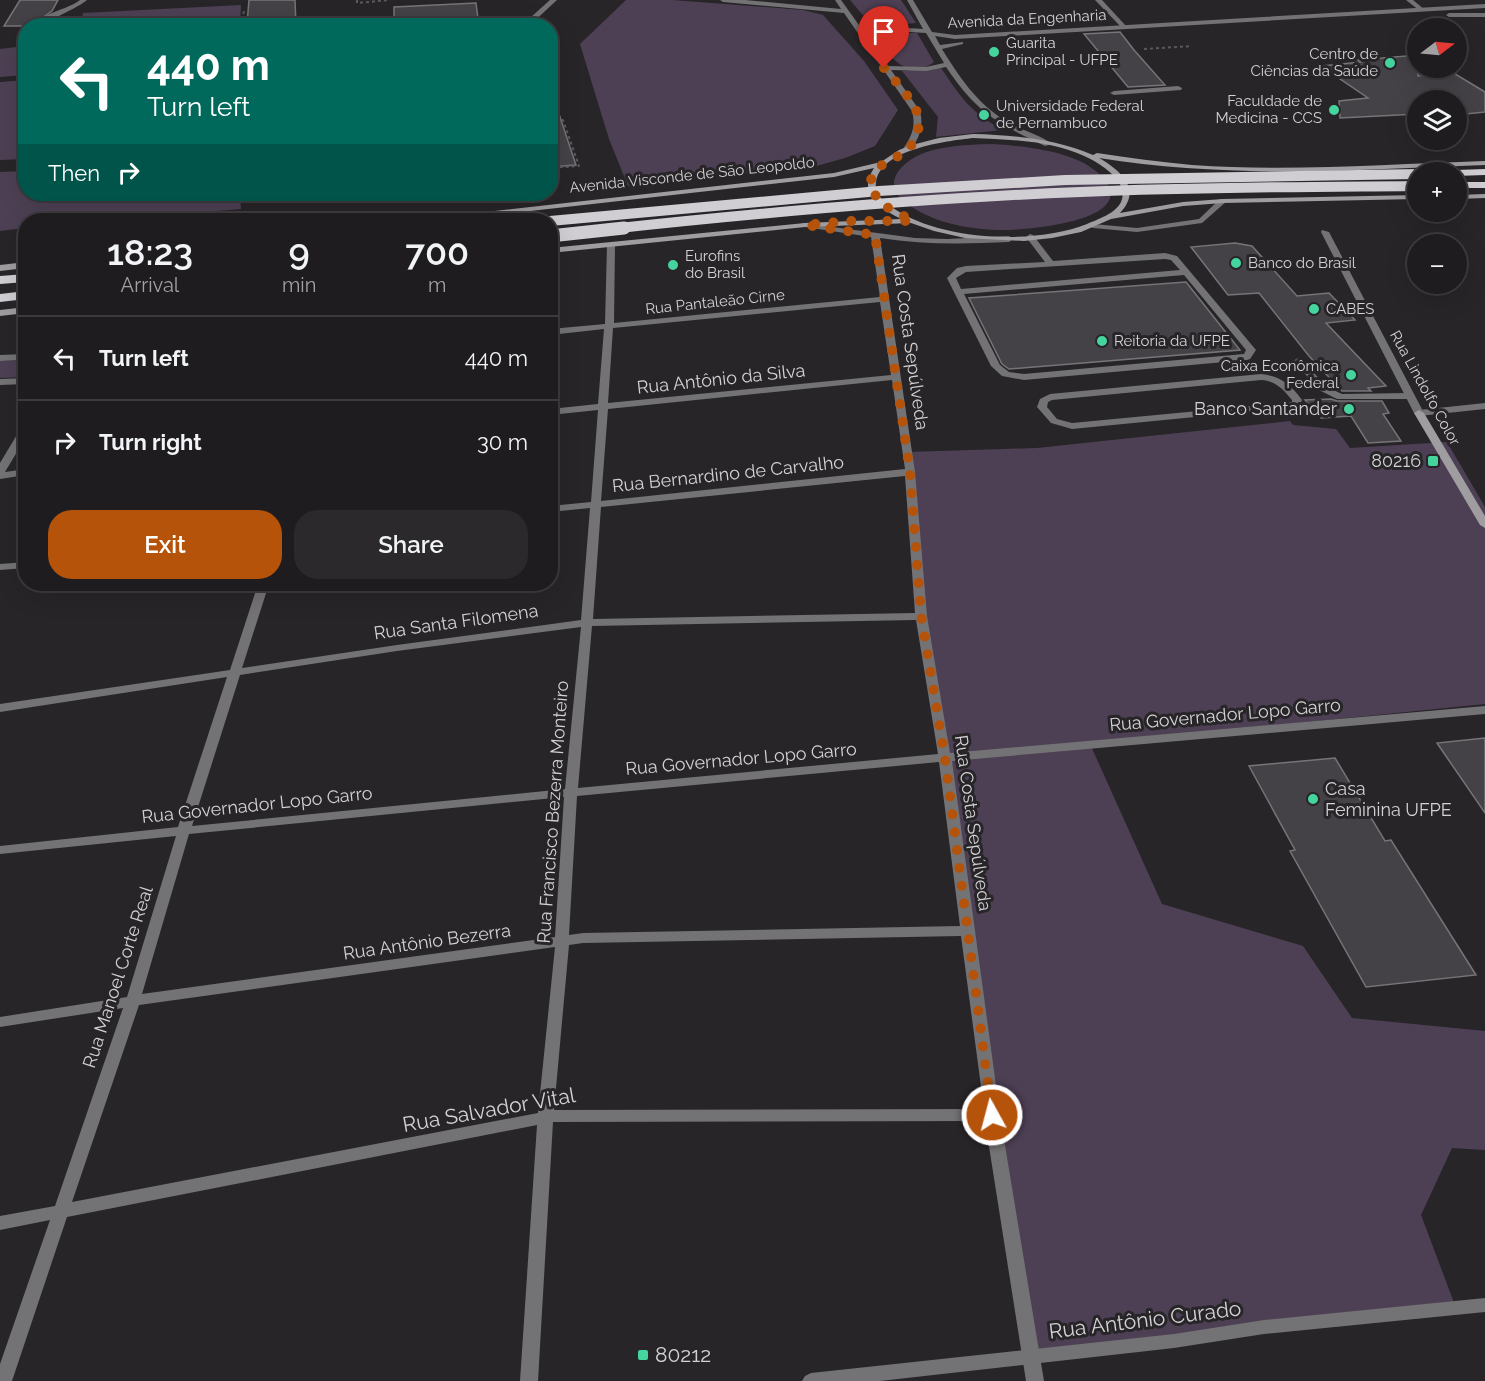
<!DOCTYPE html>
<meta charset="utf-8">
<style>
:root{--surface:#1e1c1f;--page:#2b292c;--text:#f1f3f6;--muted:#a1a1a4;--line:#3c3a3d;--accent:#b45309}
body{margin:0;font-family:Raleway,sans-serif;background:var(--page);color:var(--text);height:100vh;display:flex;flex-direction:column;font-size:22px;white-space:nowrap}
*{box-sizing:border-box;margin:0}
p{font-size:20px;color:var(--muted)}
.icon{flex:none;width:33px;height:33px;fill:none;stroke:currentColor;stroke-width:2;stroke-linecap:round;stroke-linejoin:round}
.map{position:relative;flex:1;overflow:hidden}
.drawer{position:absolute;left:18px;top:213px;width:540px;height:378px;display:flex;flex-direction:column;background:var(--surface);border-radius:24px;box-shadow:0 6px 24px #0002,0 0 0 2px var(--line)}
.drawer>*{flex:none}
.hud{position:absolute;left:18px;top:18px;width:540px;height:183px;border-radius:24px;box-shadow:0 6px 24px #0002,0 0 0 2px var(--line);background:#00695c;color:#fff;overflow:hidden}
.needle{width:39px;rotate:74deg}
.controls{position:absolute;left:1407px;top:18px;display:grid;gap:12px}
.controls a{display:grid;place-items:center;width:60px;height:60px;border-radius:50%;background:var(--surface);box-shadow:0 6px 24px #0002,0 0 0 2px var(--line);font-size:30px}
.pin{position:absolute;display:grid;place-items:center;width:51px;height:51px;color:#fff;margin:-62px -26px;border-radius:50% 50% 50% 0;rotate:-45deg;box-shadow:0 0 6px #0007}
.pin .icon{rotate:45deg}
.me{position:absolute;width:66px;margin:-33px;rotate:353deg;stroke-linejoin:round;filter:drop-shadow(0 0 4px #0008)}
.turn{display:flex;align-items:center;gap:21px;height:126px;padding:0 30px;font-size:27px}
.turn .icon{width:78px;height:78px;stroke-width:2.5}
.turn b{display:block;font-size:42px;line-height:51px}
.then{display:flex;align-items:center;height:57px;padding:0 30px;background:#0003;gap:12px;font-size:22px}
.eta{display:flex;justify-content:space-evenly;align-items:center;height:102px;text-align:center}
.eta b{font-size:36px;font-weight:600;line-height:42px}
.action{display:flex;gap:12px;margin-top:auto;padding:12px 30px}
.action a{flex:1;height:69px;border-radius:24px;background:var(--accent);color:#fff;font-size:24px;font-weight:600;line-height:69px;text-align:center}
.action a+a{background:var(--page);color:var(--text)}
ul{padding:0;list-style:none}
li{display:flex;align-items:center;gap:18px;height:84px;padding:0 30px;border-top:2px solid var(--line)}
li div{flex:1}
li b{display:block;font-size:22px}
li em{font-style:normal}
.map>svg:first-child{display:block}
</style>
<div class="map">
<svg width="1485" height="1381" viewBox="0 0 1485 1381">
<rect width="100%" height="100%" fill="#282529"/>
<!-- green -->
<g fill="#4d4054">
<path d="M626 0H672L803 10 823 15 864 61 898 110 875 146 845 158 813 167 628 186 609 139 580 44Z"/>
<path d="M850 0H901L916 23 873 27Z"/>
<path d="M241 5 240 25H80L83 13Z"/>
<path d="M902 33H917L934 62C908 82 890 56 874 38Z"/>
<path d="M25 46V75L0 77V49Z"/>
<path d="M941 68C962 99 969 110 1002 130L936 137 938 117 902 71Z"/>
<path d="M25 80V159L0 160V82Z"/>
<path d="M993 144C1024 146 1074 151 1097 172 1152 221 1023 231 998 230 966 229 929 222 904 201 891 191 891 178 902 167 923 145 964 145 993 144Z"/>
<path d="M25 171 26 194H240L241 209 111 220H26L25 228 0 231V172Z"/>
<path d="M0 361H25V377L0 378Z"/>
<path d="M1290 421 1293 425 1336 429 1350 448 1447 442 1485 507V704L1090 744 1162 904 1303 946 1352 1018 1485 1031V1150L1452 1148 1421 1215 1456 1308 1030 1350 921 616 907 452 1037 448Z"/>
</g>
<!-- building -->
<g fill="#444246" stroke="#777478" stroke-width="1.5">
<path d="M20 0H58L52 11 31 26H4Z"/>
<path d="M249 0H295L296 26H274V23L247 24Z"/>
<path d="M476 3 479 26H394V7Z"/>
<path d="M1120 32 1134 50 1165 85 1128 87 1084 34Z"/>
<path d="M1418 55V76L1452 72 1485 92V112L1456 115V100H1418V114L1340 118 1339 101 1368 98 1321 66 1361 62 1358 60Z"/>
<path d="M554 99 576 165 550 167V100Z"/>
<path d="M1235 243 1252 246 1297 296 1329 293 1355 320 1326 323 1386 386 1368 388 1371 391H1342L1309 356 1259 293 1228 295 1191 247Z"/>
<path d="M1186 282 1240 350 1009 369 1002 364 969 298Z"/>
<path d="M1331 399 1337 401H1382L1389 413 1383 414 1401 441 1368 443 1351 416 1321 418 1305 400Z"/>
<path d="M1485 738V813L1437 743Z"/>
<path d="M1335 758 1385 841 1391 840 1476 975 1366 987 1290 851 1295 850 1249 766Z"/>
</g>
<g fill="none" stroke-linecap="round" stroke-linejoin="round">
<!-- path -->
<g stroke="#5b595c" stroke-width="2" stroke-dasharray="3 3" stroke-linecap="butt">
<path d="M357 0V3L390 0"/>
<path d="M242 26 244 10"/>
<path d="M1144 49 1192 46"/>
<path d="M550 119 563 120 579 166 550 168"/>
</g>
<!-- service -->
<g fill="#737274" fill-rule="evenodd">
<path d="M80 0H87C81 6 40 26 33 26 46 11 65 11 80 0Z"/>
<path d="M550 0H557L529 26H521Z"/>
<path d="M1095 0H1102L1126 26V28H1122Z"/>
<path d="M1406 0H1413L1425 10 1420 11Z"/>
<path d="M1178 86 1182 88 1181 90 1114 95 1110 93 1114 91Z"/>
<path d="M1220 199 1227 201 1202 223 1137 232 1093 228 1089 226 1093 224 1137 228 1199 219Z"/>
<path d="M1030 234 1033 235 1053 261 1165 253 1177 256 1256 350 1250 359 1247 360 1024 380 1002 376 991 366 947 278 957 268 966 266 1045 262 1026 237ZM1165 259 1171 260 1180 270 961 289 956 278 966 272ZM1184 275 1246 350 1244 354 1024 374 1009 372 1000 365 964 294Z"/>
<path d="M1298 358 1301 359 1327 387 1342 394 1410 393 1415 396 1410 399H1337L1321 391 1293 361Z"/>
<path d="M1261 374C1280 376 1291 385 1302 400L1299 407 1072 429 1051 423 1037 407 1040 399 1050 394ZM1261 380C1276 381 1283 389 1292 400V402L1072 423 1057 419 1047 407 1048 402 1052 400Z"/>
</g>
<!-- minor -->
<g fill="#737274" fill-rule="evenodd">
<path d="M802 223 915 238 947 239 1009 236 1013 239 1009 242C965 244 923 245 880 238L915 472 927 616 950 753 1485 706V714L952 761 1000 1115 1044 1381H1026L985 1121 553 1122 538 1381H520L537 1125 67 1217 12 1381H0V1364L50 1220 0 1230V1216L55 1206 123 1008 0 1027V1017L127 997 176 836 0 854V846L178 827 227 677 0 712V704L230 670 258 584H269L242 668 397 645 581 620 590 508 550 512V506L591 502 598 410 550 415V409L598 404 604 329 550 335V329L605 324 607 245 611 242 615 245 614 323 880 297 871 237 805 227H802ZM880 302 891 375 608 403 613 328ZM892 380 905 469 601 501 608 409ZM905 476 915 613 593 619 601 507ZM916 620 938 754 578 788 592 626ZM581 627 565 789 192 826 240 675 397 651ZM939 762 960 926 583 933 569 935 577 796ZM564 797 555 937 142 994 189 834ZM961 936 984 1109 554 1110 569 945 583 943ZM555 947 538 1113 72 1202 139 1005Z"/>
<path d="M1322 230 1329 232 1424 413 1422 415H1416L1414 413 1321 232Z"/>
<path d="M26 354V360L0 361V355Z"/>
<path d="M26 378V384L0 385V379Z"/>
<path d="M26 425V437L5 472 26 469V475L0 479V463L21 428Z"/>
<path d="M26 562V568L0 570V564Z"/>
</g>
<!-- tertiary -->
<g fill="#737274" fill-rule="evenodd">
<path d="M720 0H745L841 9 835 0H841L864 32 892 27 923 29 907 0H913L932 32 955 35 1485 4V8L955 39 935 36 940 45 963 42V44L942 49C958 75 977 104 1006 121 1020 130 1039 134 1052 144L1045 146C997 123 977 113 946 67L926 71 891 70 920 111C924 127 919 138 910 151H907L903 149C912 136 916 126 912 111L844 13 723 2ZM892 31 926 33 944 63 926 67 888 66 867 36Z"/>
<path d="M1485 13V17H1449L1446 15 1449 13Z"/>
<path d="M1485 403V409L1419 416 1414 413 1419 410Z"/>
<path d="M1485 1298V1312L1264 1334 1174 1348 880 1381H802L805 1376 811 1373 1174 1334 1264 1320Z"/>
</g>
<!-- secondary -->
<g fill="#9f9da0" fill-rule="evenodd">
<path d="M973 134C1014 135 1055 139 1093 155L1097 153C1129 158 1160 162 1192 165 1289 172 1388 164 1485 161V165C1354 170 1230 179 1099 158 1120 170 1143 189 1120 213L1183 202 1223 199 1418 195V199L1223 203 1183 206 1111 219 1081 232 1052 238 1024 241 965 238 934 231 911 223 805 227 550 253V248L805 223 901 219C879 208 857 194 874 168L834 177 450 220H428L432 218 834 173 881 162 899 150 912 145 939 138ZM973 138C1020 140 1079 141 1115 177 1121 184 1125 193 1121 202 1115 214 1098 219 1087 224 1034 245 941 241 893 208 884 202 874 194 876 183 879 149 947 141 973 138Z"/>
<path d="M1485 194V198L1456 199V195Z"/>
<path d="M26 262V268L0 271V265Z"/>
<path d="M26 307V313L0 316V310Z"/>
<path d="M1419 410 1424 413 1485 516V528L1480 525 1414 413Z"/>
</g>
<!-- trunk -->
<g fill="#d0ced2" fill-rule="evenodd">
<path d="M1485 169V175L1456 176V172H1451L1456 170Z"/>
<rect x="1456" y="182" width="29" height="6"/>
<path d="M26 274V282L0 284V276Z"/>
<path d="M26 291V299L0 302V294Z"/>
</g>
<!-- trunk-bridge-far1 -->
<g stroke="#d0ced2" stroke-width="10">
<path d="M550 221 879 191 1065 180 1418 174"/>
<path d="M610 229C767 212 924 198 1081 192 1194 187 1306 187 1418 186"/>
</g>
<!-- trunk-bridge -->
<path stroke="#d0ced2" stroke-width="13" d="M550 236 624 228"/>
</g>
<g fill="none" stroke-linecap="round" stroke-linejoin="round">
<!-- route -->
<path stroke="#b45309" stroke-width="10" stroke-dasharray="0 18" d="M884 68C895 81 908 94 916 110 922 122 918 139 908 149 893 163 871 162 870 187L881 204 913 221H851L805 225 875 235 910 472 921 615 945 759 992 1115"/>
</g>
<!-- markers -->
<g fill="#46d49e" stroke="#282529" stroke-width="2">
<circle cx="994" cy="52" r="6"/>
<circle cx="1390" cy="63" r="6"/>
<circle cx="1334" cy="110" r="6"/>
<circle cx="984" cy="115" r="6"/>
<circle cx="1236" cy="263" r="6"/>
<circle cx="673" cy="265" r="6"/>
<circle cx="1314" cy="309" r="6"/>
<circle cx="1102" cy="341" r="6"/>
<circle cx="1351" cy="375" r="6"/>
<circle cx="1349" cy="409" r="6"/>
<rect x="1427" y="455" width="12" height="12" rx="3"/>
<circle cx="1313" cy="799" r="6"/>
<rect x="637" y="1349" width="12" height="12" rx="3"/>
</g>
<g text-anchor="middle" stroke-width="6" stroke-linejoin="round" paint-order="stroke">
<!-- far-street labels -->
<g font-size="15" fill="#d2d1d3" stroke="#282529">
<text transform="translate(1027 19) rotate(-3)" y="5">Avenida da Engenharia</text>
<text transform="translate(692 175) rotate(-6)" y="5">Avenida Visconde de São Leopoldo</text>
<text transform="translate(715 302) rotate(-6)" y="5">Rua Pantaleão Cirne</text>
<text transform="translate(1425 388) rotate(61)" y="5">Rua Lindolfo Color</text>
</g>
<!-- far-poi labels -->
<g font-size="15" fill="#d2d1d3" stroke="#282529" text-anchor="start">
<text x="1006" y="48">Guarita<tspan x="1006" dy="17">Principal - UFPE</tspan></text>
<text x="1378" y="59" text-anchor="end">Centro de<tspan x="1378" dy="17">Ciências da Saúde</tspan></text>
<text x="1322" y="106" text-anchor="end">Faculdade de<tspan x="1322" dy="17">Medicina - CCS</tspan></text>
<text x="996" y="111">Universidade Federal<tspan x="996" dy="17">de Pernambuco</tspan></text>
<text x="685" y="261">Eurofins<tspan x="685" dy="17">do Brasil</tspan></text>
<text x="1248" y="268">Banco do Brasil</text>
<text x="1326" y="314">CABES</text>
<text x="1114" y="346">Reitoria da UFPE</text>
<text x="1339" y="371" text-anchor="end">Caixa Econômica<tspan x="1339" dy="17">Federal</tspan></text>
</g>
<!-- street labels -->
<g font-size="18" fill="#d2d1d3" stroke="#282529">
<text transform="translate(910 342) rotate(82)" y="6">Rua Costa Sepúlveda</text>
<text transform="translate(721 379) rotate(-6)" y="6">Rua Antônio da Silva</text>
<text transform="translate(728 474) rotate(-6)" y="6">Rua Bernardino de Carvalho</text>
<text transform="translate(456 622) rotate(-8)" y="6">Rua Santa Filomena</text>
<text transform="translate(1225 715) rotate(-5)" y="6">Rua Governador Lopo Garro</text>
<text transform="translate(741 759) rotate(-5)" y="6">Rua Governador Lopo Garro</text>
<text transform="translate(257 805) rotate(-6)" y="6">Rua Governador Lopo Garro</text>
<text transform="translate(553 812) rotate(-86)" y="6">Rua Francisco Bezerra Monteiro</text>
<text transform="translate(973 823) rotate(82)" y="6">Rua Costa Sepúlveda</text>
<text transform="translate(427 942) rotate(-8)" y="6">Rua Antônio Bezerra</text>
<text transform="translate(118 977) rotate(-72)" y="6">Rua Manoel Corte Real</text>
</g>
<!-- poi labels -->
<g font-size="18" fill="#d2d1d3" stroke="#282529" text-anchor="end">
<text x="1337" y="415">Banco Santander</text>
<text x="1421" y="467">80216</text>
<text x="1325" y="795" text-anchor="start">Casa<tspan x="1325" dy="21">Feminina UFPE</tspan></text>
</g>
<!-- near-street labels -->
<g font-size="21" fill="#d2d1d3" stroke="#282529">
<text transform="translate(489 1110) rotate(-10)" y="7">Rua Salvador Vital</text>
<text transform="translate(1145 1320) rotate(-7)" y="7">Rua Antônio Curado</text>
</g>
<!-- near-poi labels -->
<g font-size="21" fill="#d2d1d3" stroke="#282529" text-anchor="start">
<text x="655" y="1362">80212</text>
</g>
</g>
</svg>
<div class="controls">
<a><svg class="needle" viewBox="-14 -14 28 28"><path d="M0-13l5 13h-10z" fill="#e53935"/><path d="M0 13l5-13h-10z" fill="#a1a1a4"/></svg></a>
<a><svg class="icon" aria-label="layers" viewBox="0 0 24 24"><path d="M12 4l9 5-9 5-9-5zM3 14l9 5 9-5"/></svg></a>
<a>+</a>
<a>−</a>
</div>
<div class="pin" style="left:884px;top:68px;background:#d93025"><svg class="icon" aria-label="arrive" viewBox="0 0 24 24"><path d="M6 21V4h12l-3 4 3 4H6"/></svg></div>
<svg class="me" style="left:992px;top:1115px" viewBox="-20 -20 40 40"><circle r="17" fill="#b45309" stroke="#fff" stroke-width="3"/><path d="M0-11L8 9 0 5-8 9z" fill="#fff"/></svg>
<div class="hud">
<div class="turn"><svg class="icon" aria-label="left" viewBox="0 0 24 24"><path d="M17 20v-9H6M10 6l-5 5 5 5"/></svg><div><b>440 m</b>Turn left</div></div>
<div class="then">Then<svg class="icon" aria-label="right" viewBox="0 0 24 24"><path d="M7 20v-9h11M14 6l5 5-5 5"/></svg></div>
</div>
<section class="drawer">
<div class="eta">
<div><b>18:23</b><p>Arrival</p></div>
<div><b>9</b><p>min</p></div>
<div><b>700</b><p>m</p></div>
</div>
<ul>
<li><svg class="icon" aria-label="left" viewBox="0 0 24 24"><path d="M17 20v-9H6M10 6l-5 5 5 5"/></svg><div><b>Turn left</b></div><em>440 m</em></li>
<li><svg class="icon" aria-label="right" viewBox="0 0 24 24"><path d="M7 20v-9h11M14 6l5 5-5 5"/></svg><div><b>Turn right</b></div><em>30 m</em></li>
</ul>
<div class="action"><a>Exit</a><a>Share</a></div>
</section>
</div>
